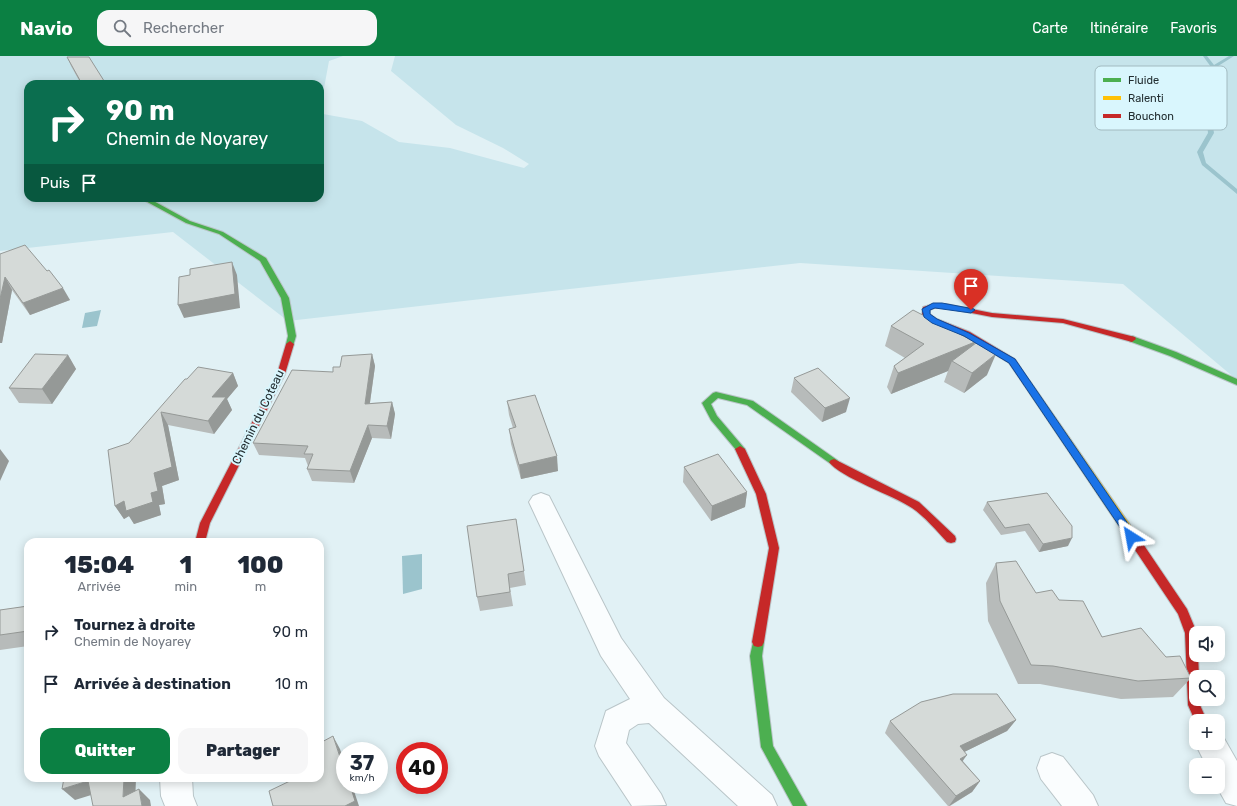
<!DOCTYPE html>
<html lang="fr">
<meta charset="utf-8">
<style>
:root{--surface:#fff;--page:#f6f6f7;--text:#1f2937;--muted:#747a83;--accent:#0b8043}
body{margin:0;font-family:Rubik,sans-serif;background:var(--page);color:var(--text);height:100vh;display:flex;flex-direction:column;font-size:15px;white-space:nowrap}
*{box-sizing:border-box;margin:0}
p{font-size:13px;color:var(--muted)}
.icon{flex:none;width:22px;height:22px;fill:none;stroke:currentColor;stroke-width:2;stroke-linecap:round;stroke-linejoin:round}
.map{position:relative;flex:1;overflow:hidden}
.panel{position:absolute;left:24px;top:482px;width:300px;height:244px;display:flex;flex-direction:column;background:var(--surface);border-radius:12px;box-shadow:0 2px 10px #0003}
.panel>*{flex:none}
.banner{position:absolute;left:24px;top:24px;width:300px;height:122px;border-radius:12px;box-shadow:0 2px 10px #0003;background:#0b6e4f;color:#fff;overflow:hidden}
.fabs{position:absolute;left:1189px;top:570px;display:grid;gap:8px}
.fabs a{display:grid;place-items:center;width:36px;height:36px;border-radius:8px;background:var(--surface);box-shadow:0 2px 10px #0003;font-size:20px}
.speed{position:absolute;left:336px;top:686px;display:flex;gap:8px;font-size:20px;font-weight:700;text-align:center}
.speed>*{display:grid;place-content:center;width:52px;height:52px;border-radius:50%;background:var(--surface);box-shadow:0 2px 10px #0003;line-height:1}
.speed small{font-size:10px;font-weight:400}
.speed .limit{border:6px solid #d22;background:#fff;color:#111}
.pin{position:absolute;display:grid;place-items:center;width:34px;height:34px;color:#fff;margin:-41px -17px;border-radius:50% 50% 50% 0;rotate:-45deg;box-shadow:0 0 4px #0007}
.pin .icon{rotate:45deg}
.me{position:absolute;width:44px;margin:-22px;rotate:326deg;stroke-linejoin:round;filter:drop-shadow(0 0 3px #0008)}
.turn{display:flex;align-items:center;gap:14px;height:84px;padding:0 16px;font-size:18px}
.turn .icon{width:52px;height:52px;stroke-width:2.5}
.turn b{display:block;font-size:28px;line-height:34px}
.then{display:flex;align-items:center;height:38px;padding:0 16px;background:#0003;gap:8px;font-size:15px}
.eta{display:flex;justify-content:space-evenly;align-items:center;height:68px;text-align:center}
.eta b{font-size:24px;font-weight:800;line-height:28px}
.primary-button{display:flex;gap:8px;margin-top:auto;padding:8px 16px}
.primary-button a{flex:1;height:46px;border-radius:12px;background:var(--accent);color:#fff;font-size:16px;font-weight:800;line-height:46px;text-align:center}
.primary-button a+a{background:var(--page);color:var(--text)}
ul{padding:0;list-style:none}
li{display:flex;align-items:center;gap:12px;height:52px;padding:0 16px}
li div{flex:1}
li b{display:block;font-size:15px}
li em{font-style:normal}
header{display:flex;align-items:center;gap:24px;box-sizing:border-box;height:56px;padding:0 20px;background:var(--accent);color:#fff}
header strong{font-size:19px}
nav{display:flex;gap:22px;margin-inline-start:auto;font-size:14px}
.search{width:280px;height:36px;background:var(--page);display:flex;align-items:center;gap:10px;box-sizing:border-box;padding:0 14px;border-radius:12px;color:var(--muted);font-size:15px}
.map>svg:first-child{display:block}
</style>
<header>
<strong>Navio</strong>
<div class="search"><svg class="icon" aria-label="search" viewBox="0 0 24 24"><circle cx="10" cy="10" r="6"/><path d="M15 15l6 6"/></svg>Rechercher</div>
<nav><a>Carte</a><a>Itinéraire</a><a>Favoris</a></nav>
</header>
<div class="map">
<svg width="1237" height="750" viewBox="0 0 1237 750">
<rect width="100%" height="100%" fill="#e1f1f5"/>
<!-- green -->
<path fill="#c6e4eb" d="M0 0H343L329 5 324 32 320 45V28H28V142H320V51L323 58 362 65 399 86 450 92 524 112 529 108 503 92 456 69 391 15 395 0H1237V324L1123 228 800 207 288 265 173 176 0 195Z"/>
<!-- water -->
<g fill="#9bc4cd">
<path d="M101 254 97 270 82 272 85 257Z"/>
<path d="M422 498V533L403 538 402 500Z"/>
</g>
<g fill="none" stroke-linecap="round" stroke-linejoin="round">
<!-- stream -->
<path fill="#9bc4cd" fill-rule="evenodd" d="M1203 0H1207L1214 9 1229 0H1234L1215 12 1209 47 1214 77 1203 96 1206 107 1237 133V138L1202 109 1197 96 1208 77 1205 47 1211 11Z"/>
<defs>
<g id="street">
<path d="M541 437 549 440 621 582 664 642 772 739 777 750H738L649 667 638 668 629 674 626 687 661 738 666 749 632 750 599 700 595 690 606 655 630 643 601 600 529 446 533 440Z"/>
<path d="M1218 676 1221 677 1237 705V750L1226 747 1217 731 1218 709H1206L1195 687 1196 684V687H1218Z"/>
<path d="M1052 697 1063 701 1093 739 1098 750H1062L1041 723 1037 712 1041 701Z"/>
<path d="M160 722H192L193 740 197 750H165L161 740Z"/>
</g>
<g id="fast">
<path d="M140 142H148L190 165 223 176 266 202 289 242 296 280 293 290H287L286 288 288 280 281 242 260 205 219 178 186 167Z"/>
<path d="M1132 280 1176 296 1237 323V329L1170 300 1129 285 1128 283Z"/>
<path d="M716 336 753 345 837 404 839 406 837 408H831L747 349 718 342 711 348 717 360 745 393 740 396 737 395 711 364 702 347 713 337Z"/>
<path d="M758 581 762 582 764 586 762 600 773 690 807 750H793L761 691 750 600 754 582Z"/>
</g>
<path id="slow" d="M1027 324 1030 325 1133 473 1134 476 1133 479 1129 480 1125 479 1024 329 1023 327Z"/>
<g id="jam">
<path d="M933 248H946L992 257 1063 263 1135 281 1136 283 1132 286 1063 267 992 261 946 252H934L930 254V258L937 263 970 276 1015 303 1031 327 1027 330 1024 329 1009 307 964 280 931 267 922 259 923 251Z"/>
<path d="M290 285 294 288 285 318 210 467 205 486H195L200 467 277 318 286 288Z"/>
<path d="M740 390 745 393 766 438 779 492 764 586 762 590 758 591 754 590 752 586 769 492 756 438 735 393Z"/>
<path d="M834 403 919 446 955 480 956 483 955 486 951 487 947 486C937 475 924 460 912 452 895 440 839 421 829 406L831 404Z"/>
<path d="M1129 472 1133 473 1187 553 1197 577 1196 599H1198L1199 621H1196V643H1200V649L1207 665H1196V667L1188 649 1185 577 1178 558 1125 479 1124 476 1125 473Z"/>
</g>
</defs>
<!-- street casing -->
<use href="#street" stroke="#b9c5c8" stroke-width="2"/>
<!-- fast casing -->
<use href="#fast" stroke="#b9c5c8" stroke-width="2"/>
<!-- slow casing -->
<use href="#slow" stroke="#b9c5c8" stroke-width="2"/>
<!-- jam casing -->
<use href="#jam" stroke="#b9c5c8" stroke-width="2"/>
<!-- street -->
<use href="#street" fill="#fafdfe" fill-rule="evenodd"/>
<!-- fast -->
<use href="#fast" fill="#4caf50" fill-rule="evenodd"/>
<!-- slow -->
<use href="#slow" fill="#ffc107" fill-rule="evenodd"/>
<!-- jam -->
<use href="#jam" fill="#c62828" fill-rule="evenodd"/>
</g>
<!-- wall -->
<g fill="#b7bbba">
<path d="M67 1 106 28H81L71 10Z"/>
<path d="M0 198 70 244 30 259 12 234 2 287H0Z"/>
<path d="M891 270 975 286 974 289 987 319 964 337 944 326 948 315 891 338 887 331 894 310 905 302 885 290Z"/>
<path d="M372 298 375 310 370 347 392 346 395 358 391 383 372 382 354 427 312 425 307 413 308 410 305 402 259 399 253 387 333 316 340 311Z"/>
<path d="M68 299 76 313 52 348 19 347 9 332Z"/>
<path d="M233 317 238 330 227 343 232 354 214 378 168 369 179 424 162 430 165 448 159 449 161 459 134 468 129 460 124 463 115 450 129 387 187 323Z"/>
<path d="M794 322 846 356 822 366 791 336Z"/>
<path d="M507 345 558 415 521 423 511 388 509 373 513 372 509 359Z"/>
<path d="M684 411 747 436 745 451 711 465 683 426Z"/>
<path d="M1047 437 1068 490 1039 496 1025 475 1001 479 983 454 987 446Z"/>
<path d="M516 463 526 529 510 532 513 550 480 555 477 541Z"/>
<path d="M996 507 1036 537 1059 544 1102 581 1166 601 1191 622 1173 641 1121 643 1040 628H1018L988 565 986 527Z"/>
<path d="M28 550V590L0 594V554Z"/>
<path d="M1016 664 1007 675 964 696 963 705 980 725 972 736 950 750H948L885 677 890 665Z"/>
</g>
<!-- shaded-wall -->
<g fill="#959997">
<path d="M232 206 237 219 240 252 184 262 178 249Z"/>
<path d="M5 221 12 234 2 287H0V243Z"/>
<path d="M63 232 70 244 30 259 23 247Z"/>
<path d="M975 286 967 307 952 305 948 315 891 338 898 317Z"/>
<path d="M372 298 375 310 368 360 365 348Z"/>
<path d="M996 298 987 319 964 337 972 317Z"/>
<path d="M68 299 76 313 52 348 42 333Z"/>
<path d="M233 317 238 330 227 343 232 354 214 378 208 365 212 341Z"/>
<path d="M850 342 846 356 822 366 825 352Z"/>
<path d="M392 346 395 358 391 383 387 370Z"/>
<path d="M161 356 168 369 179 424 162 430 165 448 159 449 161 459 134 468 129 460 124 463 115 450 124 445 151 437 154 417Z"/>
<path d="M368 369 372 382 354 427 350 415Z"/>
<path d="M0 393 9 405 0 425Z"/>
<path d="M557 400 558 415 521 423 519 409Z"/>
<path d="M747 436 745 451 711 465 712 450Z"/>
<path d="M1072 482 1068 490 1039 496 1043 488Z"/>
<path d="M1016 664 1007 675 952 702 960 690Z"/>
<path d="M333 680 340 693 345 708V716Z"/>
<path d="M967 699 959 710 960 703Z"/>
<path d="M124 722H136L135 750 123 741Z"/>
<path d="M88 725 101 736 75 744 62 733Z"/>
<path d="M980 725 972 736 949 750 956 740Z"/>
<path d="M350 729H352L359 750H345Z"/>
<path d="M139 733 150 744 151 750H142Z"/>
</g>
<!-- building -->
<g fill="#d5dad8" stroke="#959997">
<path d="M67 1H89L106 28H82Z"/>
<path d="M25 189 47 215 49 214 63 232 23 247 5 221 0 243V198Z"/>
<path d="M232 206 235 238 178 249 179 221 190 219V213Z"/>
<path d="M913 254 975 286 898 317 894 310 924 288 891 270Z"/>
<path d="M976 287 996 298 972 317 952 305Z"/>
<path d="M35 298 68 299 42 333 9 332Z"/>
<path d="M372 298 365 348 392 346 387 370 368 369 350 415 307 413 313 398H304L308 390 253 387 292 314 333 316V311H340L342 300Z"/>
<path d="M198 311 233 317 212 341H226L208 365 161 356 172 411 154 417 158 435 151 437 153 446 126 455 124 445 115 450 108 394 129 387 185 323H187Z"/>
<path d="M818 312 850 342 825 352 794 322Z"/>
<path d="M535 339 557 400 519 409 509 373 516 371 507 345Z"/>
<path d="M718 398 747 436 712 450 684 411Z"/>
<path d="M1047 437 1072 470V482L1043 488 1029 468 1005 472 987 446Z"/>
<path d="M516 463 524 515 508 518 510 536 477 541 467 470Z"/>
<path d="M1016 505 1036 537 1052 534 1059 544 1083 545 1102 581 1141 572 1166 601 1180 600 1191 622 1138 625 1053 610 1031 609 1000 545 996 507Z"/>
<path d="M28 550V575L0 579V554Z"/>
<path d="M953 638H997L1016 664 960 690 967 699 960 703 980 725 956 740 890 665 921 646Z"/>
<path d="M333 680 345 716V729H350L355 745 345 750H273L269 735 292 724 291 722H320V687Z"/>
<path d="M64 722H124L123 741 139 733 142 750H93L88 725 62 733Z"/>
</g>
<!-- route -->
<path fill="#1a73e8" stroke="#114b97" d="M933 247H942L974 253 975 254 971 257 935 252 930 254V258L937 263 969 277 1015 303 1135 478 1136 481 1135 483H1128L1009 307 964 280 932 267 924 261 922 253Z"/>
<g text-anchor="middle" stroke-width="4" stroke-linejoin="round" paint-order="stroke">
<!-- street labels -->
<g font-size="12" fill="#232e31" stroke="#d9f6fd">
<text transform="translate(258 361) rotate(-64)" y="4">Chemin du Coteau</text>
</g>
</g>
<!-- legend -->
<rect x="1095" y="10" width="132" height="64" rx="6" fill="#d9f6fd" stroke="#a2bac0" stroke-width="1"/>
<rect x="1103" y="22" width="18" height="4" fill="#4caf50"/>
<rect x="1103" y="40" width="18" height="4" fill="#ffc107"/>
<rect x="1103" y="58" width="18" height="4" fill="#c62828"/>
<g font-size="11" fill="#232e31">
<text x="1128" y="28">Fluide</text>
<text x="1128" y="46">Ralenti</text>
<text x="1128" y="64">Bouchon</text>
</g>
</svg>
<div class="fabs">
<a><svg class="icon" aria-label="sound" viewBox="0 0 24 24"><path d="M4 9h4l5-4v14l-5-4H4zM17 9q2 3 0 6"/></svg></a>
<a><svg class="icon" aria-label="search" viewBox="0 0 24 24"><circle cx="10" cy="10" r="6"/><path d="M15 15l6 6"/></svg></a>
<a>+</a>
<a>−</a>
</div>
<div class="speed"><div>37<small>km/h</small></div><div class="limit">40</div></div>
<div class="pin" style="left:971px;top:254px;background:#d93025"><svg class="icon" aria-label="arrive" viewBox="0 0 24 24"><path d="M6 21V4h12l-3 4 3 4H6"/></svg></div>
<svg class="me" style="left:1131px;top:481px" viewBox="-20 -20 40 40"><path d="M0-17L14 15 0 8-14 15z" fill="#1a73e8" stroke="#fff" stroke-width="4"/></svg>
<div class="banner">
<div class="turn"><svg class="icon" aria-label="right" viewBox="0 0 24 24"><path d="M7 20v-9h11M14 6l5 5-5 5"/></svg><div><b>90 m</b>Chemin de Noyarey</div></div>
<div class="then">Puis<svg class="icon" aria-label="arrive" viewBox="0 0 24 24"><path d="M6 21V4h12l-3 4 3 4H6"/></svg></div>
</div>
<section class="panel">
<div class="eta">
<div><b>15:04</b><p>Arrivée</p></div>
<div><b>1</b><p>min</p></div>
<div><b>100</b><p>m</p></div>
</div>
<ul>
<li><svg class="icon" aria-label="right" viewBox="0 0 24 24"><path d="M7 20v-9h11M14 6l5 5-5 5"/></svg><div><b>Tournez à droite</b><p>Chemin de Noyarey</p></div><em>90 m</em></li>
<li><svg class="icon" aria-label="arrive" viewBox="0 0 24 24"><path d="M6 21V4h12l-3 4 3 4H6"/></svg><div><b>Arrivée à destination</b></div><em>10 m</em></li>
</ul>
<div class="primary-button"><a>Quitter</a><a>Partager</a></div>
</section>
</div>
